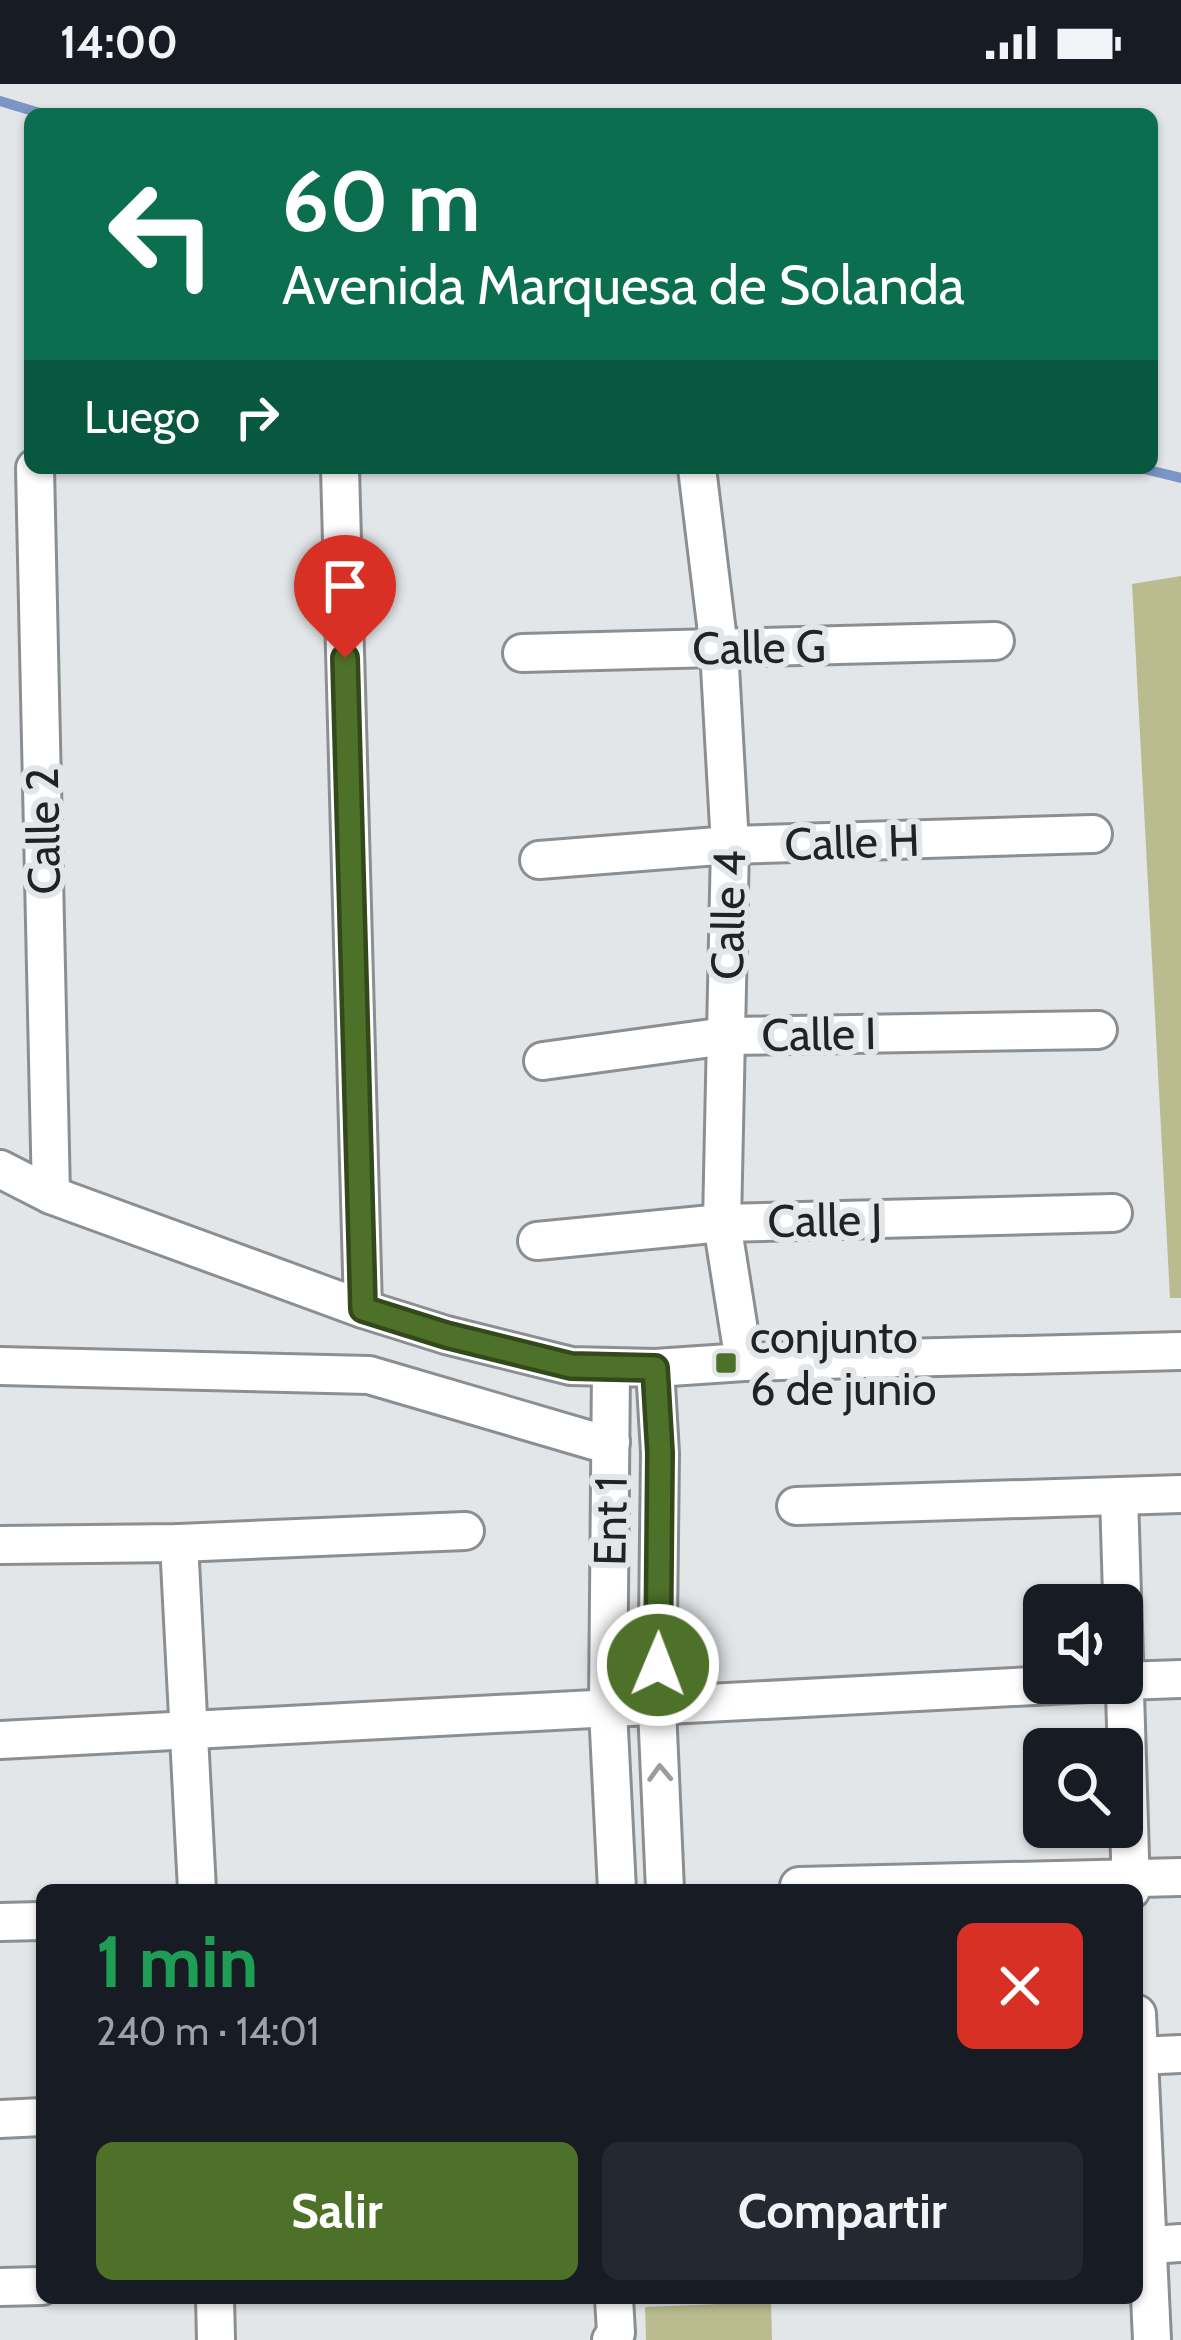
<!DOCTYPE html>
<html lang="es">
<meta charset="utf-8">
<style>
:root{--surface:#171b24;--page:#242831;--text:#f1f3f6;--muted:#9ea1a6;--accent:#4e7129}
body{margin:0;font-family:Cabin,sans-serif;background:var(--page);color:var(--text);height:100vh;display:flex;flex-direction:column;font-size:45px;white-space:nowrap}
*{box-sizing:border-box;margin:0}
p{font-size:39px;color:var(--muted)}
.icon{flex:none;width:66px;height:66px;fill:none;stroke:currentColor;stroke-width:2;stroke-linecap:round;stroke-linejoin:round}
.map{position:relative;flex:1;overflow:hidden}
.drawer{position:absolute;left:36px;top:1800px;width:1107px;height:420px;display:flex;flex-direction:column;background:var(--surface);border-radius:18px;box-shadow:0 3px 9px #0004}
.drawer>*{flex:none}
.hud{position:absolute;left:24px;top:24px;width:1134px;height:366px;border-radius:18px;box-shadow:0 3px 9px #0004;background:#0b6e4f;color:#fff;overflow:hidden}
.tools{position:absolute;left:1023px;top:1500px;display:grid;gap:24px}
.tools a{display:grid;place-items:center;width:120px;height:120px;border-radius:18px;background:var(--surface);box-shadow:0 3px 9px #0004;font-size:60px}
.pin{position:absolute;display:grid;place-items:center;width:102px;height:102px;color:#fff;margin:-123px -51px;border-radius:50% 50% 50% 0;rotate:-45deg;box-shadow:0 0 12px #0007}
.pin .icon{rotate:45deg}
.me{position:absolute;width:132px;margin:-66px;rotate:1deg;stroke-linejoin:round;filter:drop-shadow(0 0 9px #0008)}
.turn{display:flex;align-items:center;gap:42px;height:252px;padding:0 60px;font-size:54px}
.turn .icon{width:156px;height:156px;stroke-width:2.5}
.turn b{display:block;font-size:84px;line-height:102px}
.then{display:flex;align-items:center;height:114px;padding:0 60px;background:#0003;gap:24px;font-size:45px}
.round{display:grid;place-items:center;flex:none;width:126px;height:126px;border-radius:18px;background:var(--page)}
.overview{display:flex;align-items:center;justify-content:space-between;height:204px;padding:0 60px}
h1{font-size:72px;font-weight:700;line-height:90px;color:#1e9e55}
.button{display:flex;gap:24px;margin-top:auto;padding:24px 60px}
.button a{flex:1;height:138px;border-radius:18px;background:var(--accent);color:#fff;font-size:48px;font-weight:700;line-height:138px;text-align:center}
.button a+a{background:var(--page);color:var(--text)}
.status{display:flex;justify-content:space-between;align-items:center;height:84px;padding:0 60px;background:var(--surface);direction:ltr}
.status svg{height:33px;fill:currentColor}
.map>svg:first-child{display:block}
</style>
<div class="status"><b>14:00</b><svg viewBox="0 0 49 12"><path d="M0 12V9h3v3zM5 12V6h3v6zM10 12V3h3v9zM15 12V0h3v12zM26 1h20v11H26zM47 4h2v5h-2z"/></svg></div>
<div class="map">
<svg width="1181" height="2256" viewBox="0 0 1181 2256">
<rect width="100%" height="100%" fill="#e3e6e8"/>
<!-- green -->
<g fill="#babc8f">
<path d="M1181 492V1214H1170L1132 500Z"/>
<path d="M771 2218 772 2256H646L645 2223Z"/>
</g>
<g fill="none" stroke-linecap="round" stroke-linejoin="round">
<!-- stream -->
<g stroke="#7b95c7" stroke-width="10">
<path d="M0 17 43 30"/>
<path d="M1140 384 1181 394"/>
</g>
<defs>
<g id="minor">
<path d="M35 384 51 1111"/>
<path d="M340 384 363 1225"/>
<path d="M697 384 719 565 730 761 722 1139 744 1278"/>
<path d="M522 569 995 557"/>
<path d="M539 776 730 761 1093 750"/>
<path d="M543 977 726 952 1098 946"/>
<path d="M0 1085 51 1111 363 1225 446 1251 571 1282 655 1284 744 1278 1181 1267"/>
<path d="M537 1157 722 1139 1113 1129"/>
<path d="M0 1282 369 1291 594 1357 611 1358"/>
<path d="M611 1284 608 1626 617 1806"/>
<path d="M655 1284 660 1369 657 1624 665 1806"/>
<path d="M1119 1412 1131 1806"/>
<path d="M796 1422 1181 1410"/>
<path d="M179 1459 197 1806"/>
<path d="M0 1461 179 1459 465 1447"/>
<path d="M1122 1597 1181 1595"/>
<path d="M0 1656 1090 1599"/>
<path d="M799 1802 1181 1793"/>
<path d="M0 1838 42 1837"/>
<path d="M1137 1930 1152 2256"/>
<path d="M1137 1972 1181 1970"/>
<path d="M0 2035 42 2033"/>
<path d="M1137 2162 1181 2159"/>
<path d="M0 2203 42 2202"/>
<path d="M215 2214 216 2256"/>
<path d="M611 2256 616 2249 614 2214"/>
</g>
</defs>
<!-- minor casing -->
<use href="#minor" stroke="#8c8f91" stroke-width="42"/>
<!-- minor -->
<use href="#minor" stroke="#fff" stroke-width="36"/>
</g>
<!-- one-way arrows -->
<defs><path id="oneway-chevron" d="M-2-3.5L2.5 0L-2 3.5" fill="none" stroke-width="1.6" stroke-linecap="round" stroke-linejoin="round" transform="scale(3)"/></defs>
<use stroke="#9b9c9c" href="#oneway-chevron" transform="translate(660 1689) rotate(-92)"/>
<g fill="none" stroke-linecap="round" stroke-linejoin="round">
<defs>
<path id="route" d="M345 574 363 1225 446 1251 571 1282 655 1284 660 1369 658 1581"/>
</defs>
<!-- route casing -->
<use href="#route" stroke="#33491b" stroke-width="30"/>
<!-- route -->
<use href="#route" stroke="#4e7129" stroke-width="21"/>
</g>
<!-- markers -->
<rect fill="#4e7129" stroke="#e3e6e8" stroke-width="4.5" x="714" y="1267" width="24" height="24" rx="6"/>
<g text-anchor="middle" stroke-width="12" stroke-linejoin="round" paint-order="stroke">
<!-- street labels -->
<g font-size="45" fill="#212223" stroke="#e3e6e8">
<text transform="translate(759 563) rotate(-1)" y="16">Calle G</text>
<text transform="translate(43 747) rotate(-91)" y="16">Calle 2</text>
<text transform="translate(852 758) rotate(-2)" y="16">Calle H</text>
<text transform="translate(728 831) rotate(-89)" y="16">Calle 4</text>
<text transform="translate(819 950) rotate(-1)" y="16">Calle I</text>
<text transform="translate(825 1136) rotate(-1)" y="16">Calle J</text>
<text transform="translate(610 1437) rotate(-89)" y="16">Ent 1</text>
</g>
<!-- poi labels -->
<g font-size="45" fill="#212223" stroke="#e3e6e8" text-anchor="start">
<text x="750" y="1269">conjunto<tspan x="750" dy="52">6 de junio</tspan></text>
</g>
</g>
</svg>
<div class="tools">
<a><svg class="icon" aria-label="sound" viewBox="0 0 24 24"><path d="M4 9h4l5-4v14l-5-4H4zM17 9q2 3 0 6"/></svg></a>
<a><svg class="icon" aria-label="search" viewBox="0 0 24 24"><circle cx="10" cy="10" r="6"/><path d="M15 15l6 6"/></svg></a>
</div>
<div class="pin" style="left:345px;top:574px;background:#d93025"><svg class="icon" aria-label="arrive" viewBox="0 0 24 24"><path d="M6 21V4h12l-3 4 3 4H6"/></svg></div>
<svg class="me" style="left:658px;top:1581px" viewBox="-20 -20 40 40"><circle r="17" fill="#4e7129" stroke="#fff" stroke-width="3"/><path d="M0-11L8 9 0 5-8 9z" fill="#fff"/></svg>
<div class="hud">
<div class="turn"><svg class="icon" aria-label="left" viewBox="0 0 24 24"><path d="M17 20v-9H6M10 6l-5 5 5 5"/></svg><div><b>60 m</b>Avenida Marquesa de Solanda</div></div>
<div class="then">Luego<svg class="icon" aria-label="right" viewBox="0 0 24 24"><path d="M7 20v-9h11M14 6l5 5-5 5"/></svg></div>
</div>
<section class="drawer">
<div class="overview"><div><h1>1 min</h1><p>240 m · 14:01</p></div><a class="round" style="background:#d93025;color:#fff"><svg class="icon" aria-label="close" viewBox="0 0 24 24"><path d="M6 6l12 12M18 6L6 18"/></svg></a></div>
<div class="button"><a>Salir</a><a>Compartir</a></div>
</section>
</div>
